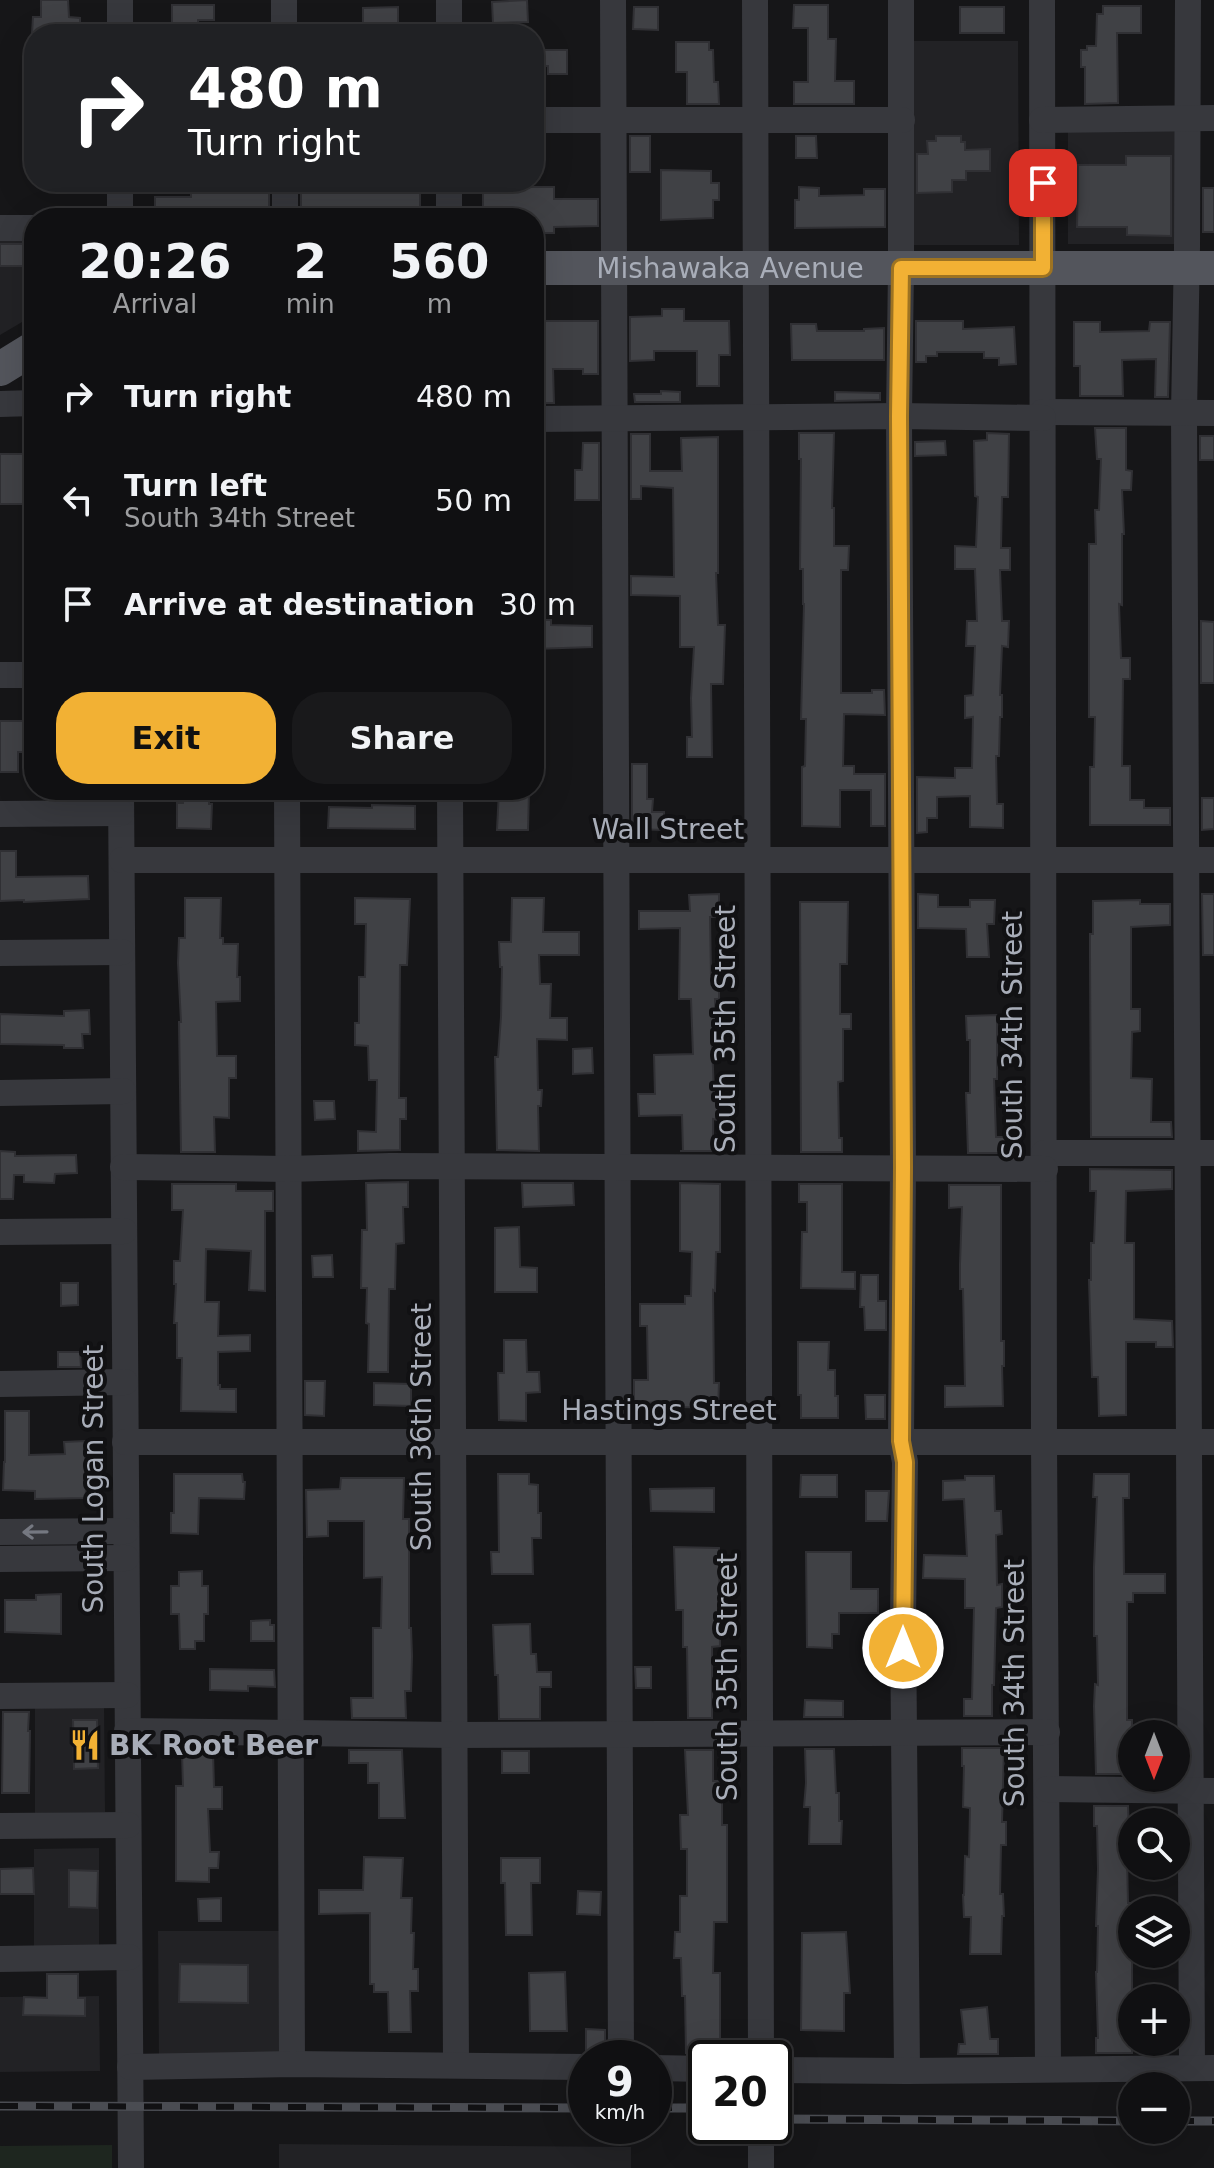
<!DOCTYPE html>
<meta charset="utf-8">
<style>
:root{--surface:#101012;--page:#19191b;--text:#f1f3f6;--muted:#9c9d9f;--line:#303032;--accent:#f2b134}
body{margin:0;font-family:"DejaVu Sans",sans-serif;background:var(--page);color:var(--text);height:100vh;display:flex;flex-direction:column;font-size:30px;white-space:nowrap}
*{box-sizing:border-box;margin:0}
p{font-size:26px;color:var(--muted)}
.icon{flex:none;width:44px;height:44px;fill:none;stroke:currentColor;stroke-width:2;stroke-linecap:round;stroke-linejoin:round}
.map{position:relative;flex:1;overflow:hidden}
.drawer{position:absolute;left:24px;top:208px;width:520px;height:592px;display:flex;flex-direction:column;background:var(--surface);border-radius:32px;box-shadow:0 8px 32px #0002,0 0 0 2px var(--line)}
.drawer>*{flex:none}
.guide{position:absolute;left:24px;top:24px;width:520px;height:168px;border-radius:32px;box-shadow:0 8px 32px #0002,0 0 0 2px var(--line);background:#202124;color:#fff;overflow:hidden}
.needle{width:52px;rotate:180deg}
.controls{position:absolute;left:1118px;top:1720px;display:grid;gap:16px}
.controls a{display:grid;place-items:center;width:72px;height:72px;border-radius:50%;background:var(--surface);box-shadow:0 8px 32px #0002,0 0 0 2px var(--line);font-size:40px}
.speed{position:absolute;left:568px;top:2040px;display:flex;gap:16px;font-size:40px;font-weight:700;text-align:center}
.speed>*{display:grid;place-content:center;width:104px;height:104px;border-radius:50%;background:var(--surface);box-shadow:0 8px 32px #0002,0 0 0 2px var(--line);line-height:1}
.speed small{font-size:20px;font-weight:400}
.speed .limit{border:4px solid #111;border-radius:12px;background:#fff;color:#111}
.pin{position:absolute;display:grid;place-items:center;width:68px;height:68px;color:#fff;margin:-34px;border-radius:16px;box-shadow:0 4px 12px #0006}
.me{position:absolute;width:88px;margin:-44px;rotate:0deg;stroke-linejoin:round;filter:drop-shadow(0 0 6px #0008)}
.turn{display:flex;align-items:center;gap:28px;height:168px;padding:0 32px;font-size:36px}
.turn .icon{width:104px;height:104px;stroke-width:2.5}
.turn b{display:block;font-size:56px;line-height:68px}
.eta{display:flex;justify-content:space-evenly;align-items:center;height:136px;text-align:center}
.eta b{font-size:48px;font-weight:700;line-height:56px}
.button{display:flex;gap:16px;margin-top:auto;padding:16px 32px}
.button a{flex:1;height:92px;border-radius:32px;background:var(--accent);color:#111;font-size:32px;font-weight:700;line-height:92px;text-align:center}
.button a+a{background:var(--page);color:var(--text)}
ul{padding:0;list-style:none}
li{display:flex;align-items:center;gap:24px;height:104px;padding:0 32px}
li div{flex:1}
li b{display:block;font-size:30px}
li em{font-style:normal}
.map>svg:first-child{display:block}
</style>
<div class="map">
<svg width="1214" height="2168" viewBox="0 0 1214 2168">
<rect width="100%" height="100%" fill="#161618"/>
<!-- built -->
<g fill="#222225">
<path d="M907 41H1018L1019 245H907Z"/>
<path d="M1184 124 1183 244H1068V125Z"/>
<path d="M0 236H34V315L0 335Z"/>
<path d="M35 1702H104L105 1812 35 1813Z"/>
<path d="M99 1848V1952H34V1849Z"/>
<path d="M158 1931H285V2060L159 2061Z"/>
<path d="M99 1996 100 2071 0 2072V1997Z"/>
<path d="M279 2144 631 2147V2168H279Z"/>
</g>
<!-- green -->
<path fill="#1e261f" d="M112 2145V2168H0V2146Z"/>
<!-- building -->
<g fill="#404145" stroke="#303034" stroke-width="2">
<path d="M41 0H68L69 17 80 18V34H32L33 17H41Z"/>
<path d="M527 0 528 22 493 23 492 2Z"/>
<path d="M172 5H214V20H198V29H172Z"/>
<path d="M794 5H828V39H836L835 81H854V104H794V82H808V28H793Z"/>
<path d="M1103 6H1141V33H1117L1118 103 1085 104V67H1081V50H1087V46H1096L1097 14H1103Z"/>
<path d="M398 7V34H363V8Z"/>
<path d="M634 7H658V30L633 29Z"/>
<rect x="960" y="7" width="44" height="26"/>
<path d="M676 42H709V50H713L714 82H718L719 104H687V72H676Z"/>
<path d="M534 50H567V74H548V66H534Z"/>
<rect x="630" y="136" width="20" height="36"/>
<path d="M796 136H816L817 158H796Z"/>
<path d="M936 136H961V142H965V150L990 149V171H966V180H952V192L917 193V154H928L927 141H936Z"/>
<path d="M1126 156H1171V236L1127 235V227H1077L1078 165H1126Z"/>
<path d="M661 170 711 171V183H719V200H713V218L661 220Z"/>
<path d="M195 182H269V218H155V197H191V193H195Z"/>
<path d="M301 182H405V192H420V218H301Z"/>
<path d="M483 182H514V187H554V199H598V226L554 227V233H534V218H483Z"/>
<path d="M799 187 819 188V196L864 195V189H885V227L795 228V200H799Z"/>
<rect x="1203" y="188" width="11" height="44"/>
<rect x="0" y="244" width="34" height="22"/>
<path d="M662 309H684V321H729L730 355H719V386H697V351H654V360L630 361V317L662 316Z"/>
<path d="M537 321H598V374H583V369H553L554 403H534V327H537Z"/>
<path d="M916 321H963V329L1014 327 1016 364 999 365V358H984V352H937V356H926V362H916Z"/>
<path d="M1074 322H1100V332L1149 331 1150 322H1170L1168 397H1155L1156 359 1122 360 1123 396H1080V366H1074Z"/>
<path d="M791 324H816L817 331H864V329L884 328V360H792Z"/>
<path d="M661 391 680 392V402H635L634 394H661Z"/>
<path d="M835 392 880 393V400L835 401Z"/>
<path d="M1095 428H1126V470L1132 471 1131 490H1122L1124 534H1122V605L1119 604 1121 658H1130V679H1123L1122 766H1130V800H1144V808H1170V825H1090V767H1094L1095 717H1089V544H1096L1095 510H1099L1101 459H1097Z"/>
<path d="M799 433H834L832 508H834V546H849L848 570H841V693H872V690H884L885 715 844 714 843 766H854V774H885V826H871V790H840V827L802 826V767L805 766 806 719H801L804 604H803V569H800L801 459H799Z"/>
<path d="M987 433 1009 434 1008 497H1002L1001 548H1010V570H1000L1002 621H1009L1008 647 1002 646 1000 695H1002V717H1000L999 756H996L997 804H1003V828L970 827V796L937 797V818H927V832L917 833V777L955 778V768H972L973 717 965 718V696L973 695 975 646H966L967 621H977L975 569H955V546L976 547 978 497 975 496 974 441 987 440Z"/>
<path d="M631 434H650V471H682L681 438 718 437V573H716L718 625H725L723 684H711L712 757H687V737H692L691 698 694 647H680V596L631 595V576L674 577 673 488 641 486V499H631Z"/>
<rect x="1200" y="436" width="14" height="24"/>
<path d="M945 441 946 455 915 456V442Z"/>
<path d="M583 443H599V500H575V470H582Z"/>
<rect x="0" y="454" width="34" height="50"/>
<path d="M534 620H551V625L592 626V647L534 649Z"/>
<path d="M1201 621 1214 622V683H1201Z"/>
<path d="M0 721H34V752H18V772H0Z"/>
<path d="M632 764H647V799H653L652 812H664V830L632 829Z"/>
<path d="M183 790H209V804H212L211 829 177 828V803H183Z"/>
<path d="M499 790H529L528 830H497Z"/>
<path d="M1202 798H1214V829L1202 830Z"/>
<path d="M372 805 415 806V829L328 828 329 807 372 808Z"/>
<path d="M0 851H16V877L88 876 89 899 24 902V900L0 901Z"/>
<path d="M719 894V917H710L711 975H719V999H715L716 1041H712L714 1096H719L718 1120 713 1119V1151H680H683L682 1115 639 1116 638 1094H655L654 1055 693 1054 691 999H679L680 928 639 929V911H690L689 895Z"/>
<path d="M918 894 938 895V907H970V900H995L994 924H987L989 957H967L966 929 918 928Z"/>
<path d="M1202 894H1214V955H1203Z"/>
<path d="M185 898H221L220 938H223V944H238L237 977H240V1001L216 1002 217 1056H236V1078H229V1118L214 1117 215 1152H181L179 1022H181L178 963 179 938H185Z"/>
<path d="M355 898 410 899 407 965H400L399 1098H406V1119H400V1150L358 1151V1131L376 1132 377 1080H369L368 1046 355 1045V1023H359V977H365L366 924H355Z"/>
<path d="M512 898H544L543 932H579V955H539L540 984H551L550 1018H567V1040L537 1039 538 1090H542L541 1106H538L539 1151 497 1150 495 1057H498L501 1017 502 967H500L499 942H511Z"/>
<path d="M1140 900V904H1170V925L1131 927V1009H1140V1031L1132 1032 1131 1078 1152 1079 1151 1122H1171L1172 1137H1091L1090 957V934H1093V901Z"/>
<path d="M800 902H848L847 964H840V1014H851V1029H843V1081L838 1082 839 1138H842V1152H801Z"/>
<path d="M89 1010 90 1034H82L83 1048H64V1045L0 1044V1014L64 1016V1011Z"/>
<path d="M997 1015V1079H994L996 1137H1009V1153H968L966 1093H970V1040H967L966 1016Z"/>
<path d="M592 1048 593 1073 573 1074V1049Z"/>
<path d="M314 1101H334L335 1119 315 1120Z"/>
<path d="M0 1151 15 1152V1156L76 1155 77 1173 55 1174 54 1183 24 1182V1175H14L13 1199H0Z"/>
<path d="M1090 1169 1172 1170V1189L1126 1191 1125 1243H1134V1319L1172 1321 1173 1347H1156V1342H1126V1415L1099 1416 1098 1377H1092L1089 1280H1091V1243H1094L1096 1191H1090Z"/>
<path d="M408 1182V1207H403L404 1243 396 1244 395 1289H389L388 1372H368L369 1324 366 1323 367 1288H361L362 1230H367L366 1183Z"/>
<path d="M522 1183H573L574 1205 523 1207Z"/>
<path d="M680 1183 720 1184V1252H716L715 1291 713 1290 714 1383H719L718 1408 682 1407V1402L634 1403V1380H648L647 1326H640V1304H685V1296H691L692 1252 680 1251Z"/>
<path d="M172 1184H236V1191H273V1211H265V1291L249 1290 251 1251 206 1249 205 1302H219L218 1336 250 1335V1351L218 1352V1385H220V1389H236V1412L181 1411 182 1358H177V1323H174L176 1284H174V1261H180L183 1210H172Z"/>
<path d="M799 1184H842V1272H855V1289L801 1288 802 1232H807V1202H799Z"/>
<path d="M949 1185H1001V1341H1004V1366H1002L1003 1406 945 1407V1386H965L963 1289H960V1264L962 1207 949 1208Z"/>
<path d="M519 1227 520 1267 537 1268V1292H495V1228Z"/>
<path d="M332 1255 333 1277H313L312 1256Z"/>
<path d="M861 1275H878V1301H886V1330H865L864 1307H860Z"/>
<path d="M61 1283H78V1305L61 1306Z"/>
<path d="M504 1340H526L527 1372H539L540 1392 526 1393V1421L499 1420 498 1373H504Z"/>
<path d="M798 1342H829L828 1370H835V1396H838V1418H801V1395H798Z"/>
<path d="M58 1352H80L81 1367H58Z"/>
<path d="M305 1381H325L324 1416 305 1415Z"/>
<path d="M374 1383 411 1384V1406L374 1405Z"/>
<path d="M865 1395H885V1419H866Z"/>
<path d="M5 1411H29V1455L65 1454 64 1442 85 1441 86 1498 35 1499V1491L3 1490 4 1462H5Z"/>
<path d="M174 1474H242L243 1482H245L244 1499 199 1498 198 1534 171 1533V1513H174Z"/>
<path d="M498 1474H529V1484L538 1485V1513H541V1538H532L533 1574H492L491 1552H499Z"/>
<path d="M1094 1474H1129V1498H1123L1124 1574H1165V1593H1133V1602H1127V1720H1132V1774H1096L1094 1706 1095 1684 1098 1685 1097 1636H1094V1567L1097 1497H1093Z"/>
<path d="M801 1475H837V1497H800Z"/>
<path d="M965 1476H994L995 1511H1001L1002 1534 996 1535 997 1585 1002 1584V1607L996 1608 994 1685H992V1716H964V1699H972L974 1608H965V1579L923 1578 924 1555 967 1556 964 1499 943 1500V1481L965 1480Z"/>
<path d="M341 1478H404L403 1519H409V1628H411L412 1656 411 1691H405L406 1718H352L351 1698H373V1628H381L382 1577 364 1578V1521H328V1536L307 1537 306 1490 340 1489Z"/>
<path d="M714 1488V1512L651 1511 650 1489Z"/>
<path d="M866 1491H889L887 1521H866Z"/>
<path d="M674 1547 719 1548 720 1646 712 1647V1718H688L687 1647H683V1610H676Z"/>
<path d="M806 1552H851V1589H878V1613H839V1634H832V1648L807 1647Z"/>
<path d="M202 1571V1586H208V1614H204V1641H195V1649H180L179 1614H171V1586H179V1572Z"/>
<path d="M61 1594V1634L5 1632V1600H36V1595Z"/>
<path d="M270 1620V1625H274V1641H251V1621Z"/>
<path d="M530 1624 531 1654H536L537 1672H551V1687H540V1719H499L498 1675H495L493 1625Z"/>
<path d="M919 1625H934L935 1652H919Z"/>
<path d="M635 1667H651V1688H636Z"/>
<path d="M210 1669 274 1670 275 1687 248 1686V1691L210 1690Z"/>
<path d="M805 1700 843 1701V1717H804Z"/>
<path d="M3 1712H29L28 1731H30L29 1793H2Z"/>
<path d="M73 1720H97L98 1768 74 1769Z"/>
<path d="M962 1748H1004L1002 1822H1006V1845H1001L1000 1894H1003L1004 1916H1002L1001 1954H970L971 1917H964L963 1895H964L965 1856 969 1857 970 1808 963 1807 964 1766H962Z"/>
<path d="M805 1749H834L836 1793H839V1821H842L841 1844H809L810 1807H804L806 1783Z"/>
<path d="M349 1750H402L405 1818H379V1783H368V1763H349Z"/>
<path d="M685 1750H713V1781H722V1825H727V1922H714L713 1973H720V2058L707 2053H686L685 1996H682L681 1958H674L675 1932H680V1896H687V1849H681L680 1815H688Z"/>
<rect x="502" y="1751" width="27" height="22"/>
<path d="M213 1752 214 1787H222V1809H208L210 1852H219L218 1868H209V1882L176 1881V1786H183L182 1753Z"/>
<path d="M1094 1806H1128L1130 1859H1127L1128 1903H1132V2053H1096V2038H1098L1096 1972H1097L1098 1926H1096L1098 1869 1097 1826H1094Z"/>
<path d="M364 1857 403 1858 401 1898H412L411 1933H414L413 1969H418V1991H410L411 2032H389L388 1992H374V1984H370V1913L319 1914V1890H363Z"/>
<path d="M501 1858H540V1883H531L532 1935H506L505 1883H501Z"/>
<path d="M33 1868 34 1894H0V1869Z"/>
<path d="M69 1870 98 1871 97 1908 69 1907Z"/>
<path d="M578 1891 601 1892 600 1915 577 1914Z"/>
<path d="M221 1898V1921H199L198 1899Z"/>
<path d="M846 1932 850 1993H844V2031L801 2030 802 1933Z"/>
<path d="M180 1964 248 1965V2003L179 2002Z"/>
<path d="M565 1972 567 2031H530L529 1973Z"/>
<path d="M47 1974H78V1998H85V2016L23 2015 24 1997 47 1998Z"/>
<path d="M987 2007 990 2039H998V2054H958L959 2044H965L961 2010Z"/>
<path d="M586 2029 605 2030V2054L586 2051Z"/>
</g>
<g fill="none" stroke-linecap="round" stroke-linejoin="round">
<!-- minor -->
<g stroke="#37383d" stroke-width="26">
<path d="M284 0V34"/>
<path d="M449 0V34"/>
<path d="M613 0 621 2058"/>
<path d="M755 0 761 2058"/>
<path d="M901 0V268L899 416 903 1167 901 1441 905 1462 903 1620 907 2071"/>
<path d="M1042 0 1044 1442 1048 2069"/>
<path d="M1188 0 1187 247 1184 413 1192 2068"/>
<path d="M120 34V0"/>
<path d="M534 120H902"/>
<path d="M1042 120 1214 118"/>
<path d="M120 182V218"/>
<path d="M285 182V218"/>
<path d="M449 182V218"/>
<path d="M0 228H34"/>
<path d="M0 404 34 403"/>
<path d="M1043 412 1214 413"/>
<path d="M534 419 899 416 1043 418"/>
<path d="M0 675H34"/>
<path d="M121 790 131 2168"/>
<path d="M287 790 292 2064"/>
<path d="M450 790 456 2064"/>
<path d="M0 814 121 813"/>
<path d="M122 860H1214"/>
<path d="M0 953 122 952"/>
<path d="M0 1093 123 1091"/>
<path d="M1044 1153H1214"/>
<path d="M123 1167 288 1169 390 1166 1045 1169"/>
<path d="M0 1232 124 1231"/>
<path d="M0 1384 125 1382"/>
<path d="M125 1442H1214"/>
<path d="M0 1532 126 1531"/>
<path d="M0 1559 126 1558"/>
<path d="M0 1696 127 1695"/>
<path d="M127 1731 455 1735 1047 1732"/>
<path d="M1047 1789 1214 1791"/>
<path d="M0 1826 128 1825"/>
<path d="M0 1959 129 1957"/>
<path d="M130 2067 292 2064 586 2067"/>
<path d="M654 2068 706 2069"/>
<path d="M774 2070 907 2071 1214 2068"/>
<path d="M761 2126V2168"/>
</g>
<!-- major -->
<g stroke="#53555c" stroke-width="34">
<path id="s1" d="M534 268H1214"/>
<path d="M0 369 34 348"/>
</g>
<defs>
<g id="rail">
<path d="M0 2106 586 2108"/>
<path d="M654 2108H706"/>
<path d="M774 2119 1132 2121"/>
<path d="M1176 2121H1214"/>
</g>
</defs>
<!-- rail casing -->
<use href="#rail" stroke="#4a4c52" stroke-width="9"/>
<!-- rail -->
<use href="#rail" stroke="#111113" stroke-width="6" stroke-dasharray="18" stroke-linecap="butt"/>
</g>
<!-- one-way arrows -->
<defs><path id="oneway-shaft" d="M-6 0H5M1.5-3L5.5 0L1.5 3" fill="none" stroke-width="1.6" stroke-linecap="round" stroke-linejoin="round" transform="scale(2)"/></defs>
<use stroke="#757881" href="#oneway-shaft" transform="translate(35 1532) rotate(179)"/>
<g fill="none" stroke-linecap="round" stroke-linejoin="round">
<defs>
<path id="route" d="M903 1648 905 1462 901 1441 903 1167 899 416 901 268H1043V183"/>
</defs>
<!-- route casing -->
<use href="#route" stroke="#9d7322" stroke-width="20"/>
<!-- route -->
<use href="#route" stroke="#f2b134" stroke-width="14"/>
</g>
<!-- icons -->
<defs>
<symbol id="restaurant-bare" viewBox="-9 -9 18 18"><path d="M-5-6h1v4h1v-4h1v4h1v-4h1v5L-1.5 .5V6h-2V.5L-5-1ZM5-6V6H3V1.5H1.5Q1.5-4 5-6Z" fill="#f2b134" stroke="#111113" stroke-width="2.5" paint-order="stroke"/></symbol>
</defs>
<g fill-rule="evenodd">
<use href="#restaurant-bare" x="63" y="1723" width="44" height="44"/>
</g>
<g text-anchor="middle" stroke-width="8" stroke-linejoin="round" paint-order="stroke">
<!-- street labels -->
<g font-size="28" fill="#a8adb8" stroke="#111113">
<text dy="10" stroke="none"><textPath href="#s1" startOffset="196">Mishawaka Avenue</textPath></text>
<text x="668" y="839">Wall Street</text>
<text transform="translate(725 1029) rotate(-90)" y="10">South 35th Street</text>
<text transform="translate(1012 1035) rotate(-90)" y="10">South 34th Street</text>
<text x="669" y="1420">Hastings Street</text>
<text transform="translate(421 1427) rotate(-90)" y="10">South 36th Street</text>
<text transform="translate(93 1479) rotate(-90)" y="10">South Logan Street</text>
<text transform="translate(727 1677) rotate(-90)" y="10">South 35th Street</text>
<text transform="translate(1014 1683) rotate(-90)" y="10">South 34th Street</text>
</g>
<!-- poi labels -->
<g font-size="28" font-weight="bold" fill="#a8adb8" stroke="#111113" text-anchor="start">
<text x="109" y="1755">BK Root Beer</text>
</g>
</g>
</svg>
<div class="controls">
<a><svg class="needle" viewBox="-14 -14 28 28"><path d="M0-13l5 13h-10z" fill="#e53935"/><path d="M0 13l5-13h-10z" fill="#9c9d9f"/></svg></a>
<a><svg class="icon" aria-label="search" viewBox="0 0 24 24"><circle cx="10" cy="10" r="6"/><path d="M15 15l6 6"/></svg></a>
<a><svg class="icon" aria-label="layers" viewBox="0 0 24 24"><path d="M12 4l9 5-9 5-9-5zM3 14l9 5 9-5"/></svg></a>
<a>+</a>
<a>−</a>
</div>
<div class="speed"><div>9<small>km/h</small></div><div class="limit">20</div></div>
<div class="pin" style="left:1043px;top:183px;background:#d93025"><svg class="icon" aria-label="arrive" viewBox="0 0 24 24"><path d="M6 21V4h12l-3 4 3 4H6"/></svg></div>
<svg class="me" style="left:903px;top:1648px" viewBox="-20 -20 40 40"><circle r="17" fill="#f2b134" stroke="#fff" stroke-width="3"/><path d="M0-11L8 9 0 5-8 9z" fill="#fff"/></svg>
<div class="guide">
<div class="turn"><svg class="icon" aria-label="right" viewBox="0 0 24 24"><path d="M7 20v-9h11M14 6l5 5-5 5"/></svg><div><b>480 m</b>Turn right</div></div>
</div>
<section class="drawer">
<div class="eta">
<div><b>20:26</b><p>Arrival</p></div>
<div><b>2</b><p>min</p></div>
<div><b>560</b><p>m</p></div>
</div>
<ul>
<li><svg class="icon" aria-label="right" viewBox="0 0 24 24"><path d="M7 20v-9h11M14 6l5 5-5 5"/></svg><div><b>Turn right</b></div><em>480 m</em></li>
<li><svg class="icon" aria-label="left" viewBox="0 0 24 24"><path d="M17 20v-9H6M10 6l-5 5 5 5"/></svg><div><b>Turn left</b><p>South 34th Street</p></div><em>50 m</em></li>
<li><svg class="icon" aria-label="arrive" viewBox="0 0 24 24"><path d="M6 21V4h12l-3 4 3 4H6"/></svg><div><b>Arrive at destination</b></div><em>30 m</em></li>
</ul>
<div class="button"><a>Exit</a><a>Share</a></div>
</section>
</div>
